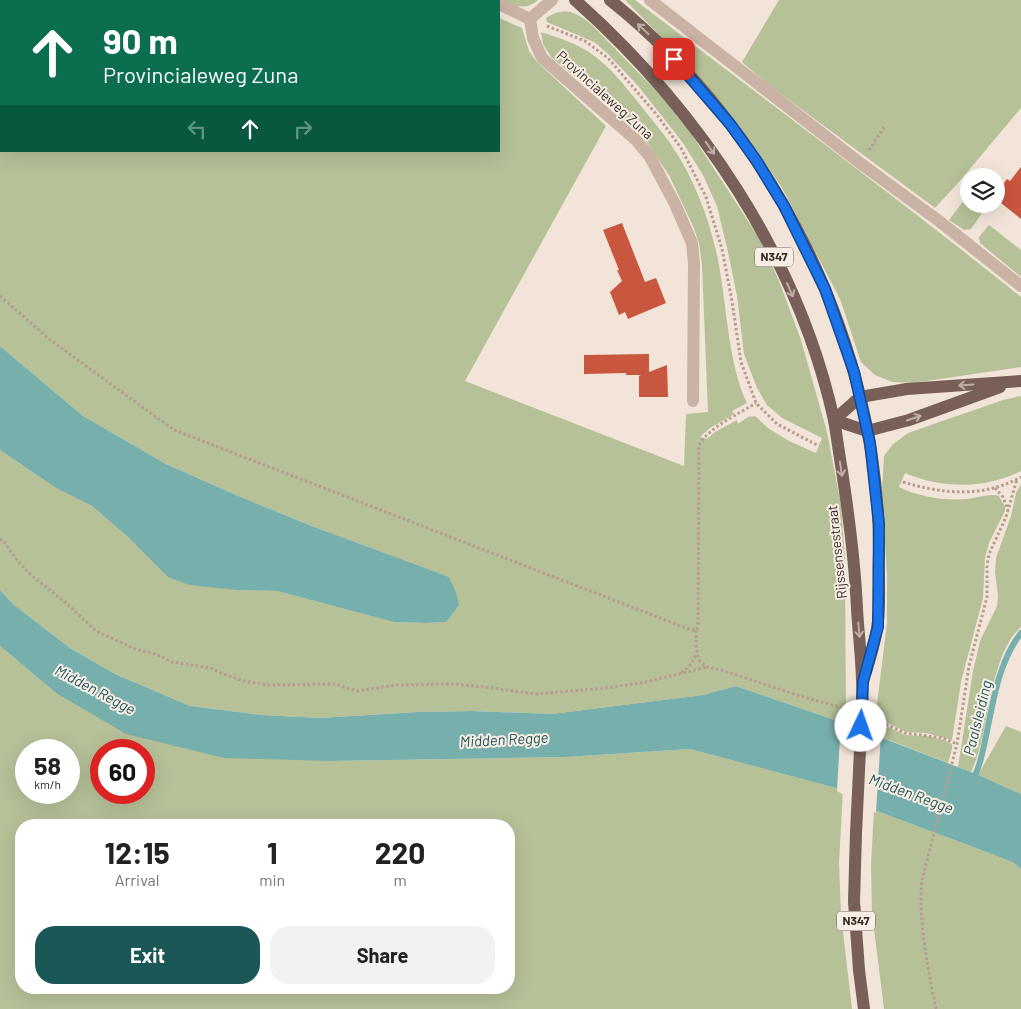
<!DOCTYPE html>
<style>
:root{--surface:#fff;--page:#f2f2f2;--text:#222;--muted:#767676;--accent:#1b5756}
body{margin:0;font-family:Barlow,sans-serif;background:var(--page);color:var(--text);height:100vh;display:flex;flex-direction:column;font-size:19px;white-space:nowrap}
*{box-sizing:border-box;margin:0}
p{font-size:16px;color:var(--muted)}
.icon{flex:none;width:28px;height:28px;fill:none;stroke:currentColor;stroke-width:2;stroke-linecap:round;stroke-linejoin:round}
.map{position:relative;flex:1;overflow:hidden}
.side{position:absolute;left:15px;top:819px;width:500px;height:175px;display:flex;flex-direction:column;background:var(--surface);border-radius:20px;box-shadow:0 5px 20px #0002}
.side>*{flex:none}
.banner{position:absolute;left:0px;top:0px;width:500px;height:152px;box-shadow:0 5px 20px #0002;background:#0b6e4f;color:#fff;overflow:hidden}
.buttons{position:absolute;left:960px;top:168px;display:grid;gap:10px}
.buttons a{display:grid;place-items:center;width:45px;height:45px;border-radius:50%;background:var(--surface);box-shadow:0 5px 20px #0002;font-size:25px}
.speed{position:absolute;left:15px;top:739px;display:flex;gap:10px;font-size:25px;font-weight:700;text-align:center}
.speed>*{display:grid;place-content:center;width:65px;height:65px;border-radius:50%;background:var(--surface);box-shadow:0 5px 20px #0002;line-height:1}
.speed small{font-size:12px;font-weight:400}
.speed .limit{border:8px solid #d22;background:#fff;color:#111}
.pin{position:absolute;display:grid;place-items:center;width:42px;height:42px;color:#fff;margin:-21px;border-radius:10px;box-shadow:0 2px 8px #0006}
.me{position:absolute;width:55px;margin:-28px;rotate:3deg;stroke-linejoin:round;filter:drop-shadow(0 0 4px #0008)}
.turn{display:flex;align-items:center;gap:18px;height:105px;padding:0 20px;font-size:22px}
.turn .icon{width:65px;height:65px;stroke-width:2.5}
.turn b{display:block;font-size:35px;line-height:42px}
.lanes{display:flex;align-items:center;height:48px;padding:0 20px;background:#0003;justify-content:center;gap:25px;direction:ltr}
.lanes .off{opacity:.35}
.eta{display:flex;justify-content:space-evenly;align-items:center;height:85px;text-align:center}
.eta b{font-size:30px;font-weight:700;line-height:35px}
.action{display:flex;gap:10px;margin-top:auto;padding:10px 20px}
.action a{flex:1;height:58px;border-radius:20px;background:var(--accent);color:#fff;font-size:20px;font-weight:700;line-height:58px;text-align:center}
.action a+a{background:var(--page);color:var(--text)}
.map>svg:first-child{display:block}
</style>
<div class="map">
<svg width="1021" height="1009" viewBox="0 0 1021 1009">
<rect width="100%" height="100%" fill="#f2e4d8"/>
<!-- green -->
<g fill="#b6c198" fill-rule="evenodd">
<path d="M0 0H127L1 1V151H499V18L522 28 529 51 537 62 606 126 465 381 684 466 686 414 708 412 702 265 699 243 693 226 669 175 647 143 614 110 551 57 543 44 541 32C559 38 577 43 593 55 610 67 624 85 637 101 648 115 660 129 670 143 693 176 708 215 717 255 727 301 727 361 747 403L732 411 734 414 710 428 700 437 707 439 715 432 737 420 738 424 748 417 755 416 768 428 789 441 816 453 822 438 782 418 767 405 757 388 744 354 737 296 728 252 717 206 703 175 683 143 639 87 607 53 594 42 547 22 546 18C565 6 577 12 593 26L665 100 692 135 759 238 779 281 801 340 827 432 841 505 845 558 846 724 736 686 703 695 552 714 472 711 419 712 320 718 261 715 190 706 115 674 70 648 14 605 0 590V450L56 488 92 506 129 538 237 590 277 591 395 622 426 623 445 622 448 577 309 525 236 495 166 464 83 416 0 346Z"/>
<path d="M339 0H479L480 1H338Z"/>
<path d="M501 0H538C527 11 513 6 501 0Z"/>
<path d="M625 0H635C764 99 894 195 1021 297V367L913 383 892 382 875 375 861 362 840 299 781 186 742 131 691 67Z"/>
<path d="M779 0H1021V108L958 183 935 208 766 83 742 62Z"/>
<path d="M965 199 982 213 971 229 964 230 949 220Z"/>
<path d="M989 225 1021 250V277L980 243 979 237Z"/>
<path d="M1021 396V471C984 489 942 489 905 473L899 487C919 497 945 501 968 499 977 498 991 493 999 496L1005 507V511L989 543 985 558 983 598 961 682 952 740 926 733 906 732 882 720V713L877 704 887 623V577L882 491 884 456 893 444 908 433 1003 400Z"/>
<path d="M1021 484V627C993 651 989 716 979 750 977 758 974 765 971 772L958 767 973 671 980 641 997 606 998 595 995 573 996 558 1011 516 1016 493Z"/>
<path d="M0 646 56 693 330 761 565 757 690 749 843 790 839 863 841 915 852 1009H0ZM26 750H69V792H26ZM101 750H144V792H101ZM21 825H509V988H21Z"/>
<path d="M882 724 905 735 926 736 944 740 952 744V749L948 763 881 737Z"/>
<path d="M1006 726 1021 732V794L978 775Z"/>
<path d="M874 810 997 856 1014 863 1021 869V1009H884L872 913 871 864Z"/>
</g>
<!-- water -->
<g fill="#77afad">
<path d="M0 346 83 416 166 464 236 495 309 525 449 577 456 593 459 605 446 622 426 623 394 622 277 591 237 590 189 585 168 577 129 538 92 506 56 488 0 450Z"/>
<path d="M0 590 14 605 70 648 115 674 190 706 261 715 320 718 419 712 472 711 552 714 703 695 736 686 846 724 976 774 1021 794V869L1014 863 997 856 874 810 843 790 690 749 565 757 330 761 224 758 126 734 56 693 0 646Z"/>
</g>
<!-- pier -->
<path fill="#f2e4d8" d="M841 719 881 734 876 813 837 791Z"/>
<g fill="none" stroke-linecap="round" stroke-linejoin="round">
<!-- stream -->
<path stroke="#77afad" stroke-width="6" d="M973 780C977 772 980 763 982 754 992 714 995 666 1021 633"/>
</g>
<!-- building -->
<g fill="#c9563f">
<path d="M1021 167V219L996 199V194L1007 179 1010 181Z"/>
<path d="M622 223 645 282 656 278 666 303 628 319 625 312 619 315 610 292 622 281 617 270H619L603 230Z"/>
<path d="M649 354V372L667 365 668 397H639V376L641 375H626V373L584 374V355Z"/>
</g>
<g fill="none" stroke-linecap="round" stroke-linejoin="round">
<!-- path -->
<g stroke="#b69c8e" stroke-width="3" stroke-dasharray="2.5 2.5" stroke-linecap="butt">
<path d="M547 26 585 41 608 58 657 115 681 148 706 197 722 249 732 301 741 362 756 403 777 424 817 445"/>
<path d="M869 150 885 126"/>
<path d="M0 296 49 339 174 430 691 630H696L698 627 699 445C709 427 739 414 756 403"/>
<path d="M903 482C943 494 983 498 1021 477"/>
<path d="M995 488 1003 497 1008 510"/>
<path d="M0 539 5 543 16 559 30 574 66 603 96 631 135 649 156 654 172 662 211 668 221 673 243 681 269 685 334 684 357 691 397 685 453 684 485 687 535 694 606 688 646 682 707 667"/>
<path d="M696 630 697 654 700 661 707 667 721 670 797 695 846 709"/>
<path d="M681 672C689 668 693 662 696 654"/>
<path d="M877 720 905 733 943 738 957 744"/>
<path d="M936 1009C928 968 918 923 922 880L957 744 969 666 987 597V565L989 554 1006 517 1017 479"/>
</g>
<!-- minor -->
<g stroke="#cab2a4" stroke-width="12">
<path d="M650 0 860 163 939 221 1021 286"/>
<path d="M499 4 530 19"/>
<path d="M530 19 533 38 542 58 636 140 650 157 675 204 692 243 694 263 693 401"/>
<path d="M530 19 552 0"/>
</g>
<!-- major -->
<g stroke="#785f57" stroke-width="12">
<path d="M575 0C699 110 798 257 834 420 837 437 839 454 842 471 849 517 855 563 857 609 859 643 864 675 862 709"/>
<path d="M610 0C773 130 881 346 879 556 878 577 881 608 877 628 875 643 870 658 866 672"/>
<path d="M834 420 860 397 907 389 1021 381"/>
<path d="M834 420 867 431 909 420 1000 387"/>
<path d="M856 833 854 901 859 970 864 1009"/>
</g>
<!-- major-bridge -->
<path stroke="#785f57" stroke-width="12" d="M856 833 862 709"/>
</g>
<!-- one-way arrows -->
<defs><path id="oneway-shaft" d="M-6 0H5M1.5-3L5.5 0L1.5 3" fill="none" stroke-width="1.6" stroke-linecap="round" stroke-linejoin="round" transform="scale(1.25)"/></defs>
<g stroke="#bfaea5">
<use href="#oneway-shaft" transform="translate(643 29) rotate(-137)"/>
<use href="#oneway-shaft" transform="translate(710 148) rotate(55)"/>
<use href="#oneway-shaft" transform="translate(790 290) rotate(66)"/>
<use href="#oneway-shaft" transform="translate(966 385) rotate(176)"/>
<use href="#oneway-shaft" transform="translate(914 418) rotate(-19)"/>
<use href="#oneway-shaft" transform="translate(841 469) rotate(81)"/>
<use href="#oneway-shaft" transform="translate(859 630) rotate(85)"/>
</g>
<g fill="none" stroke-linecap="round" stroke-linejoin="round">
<defs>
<path id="route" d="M674 59 730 124 756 160 784 206 825 289 854 372 870 443 879 524 878 627 863 682 861 726"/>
</defs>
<!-- route casing -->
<use href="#route" stroke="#114b97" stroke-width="12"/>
<!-- route -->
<use href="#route" stroke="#1a73e8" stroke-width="9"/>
</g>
<g text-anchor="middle" stroke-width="4" stroke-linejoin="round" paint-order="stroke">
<!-- shield labels -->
<g fill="#f9eee5" stroke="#70655f" stroke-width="1">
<rect x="755" y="247.5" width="38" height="19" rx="4"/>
<rect x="837" y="911.5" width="38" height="19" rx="4"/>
</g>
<g font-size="12" font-weight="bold" fill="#352a26">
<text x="774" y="261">N347</text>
<text x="856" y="925">N347</text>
</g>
<!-- street labels -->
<g font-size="14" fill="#352a26" stroke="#f9eee5">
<text transform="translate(605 95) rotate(42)" y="5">Provincialeweg Zuna</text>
<text transform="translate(837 552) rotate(-96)" y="5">Rijssensestraat</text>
</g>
<!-- water labels -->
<g font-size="15" font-style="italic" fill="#1b5756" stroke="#f9eee5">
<text transform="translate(95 690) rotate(28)" y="5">Midden Regge</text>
<text transform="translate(978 718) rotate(-76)" y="5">Paalsleiding</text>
<text transform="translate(504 740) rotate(-3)" y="5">Midden Regge</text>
<text transform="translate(911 794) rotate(20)" y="5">Midden Regge</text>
</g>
</g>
</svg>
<div class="buttons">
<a><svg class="icon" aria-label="layers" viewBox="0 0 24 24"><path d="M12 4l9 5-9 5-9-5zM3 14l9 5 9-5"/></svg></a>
</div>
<div class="speed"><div>58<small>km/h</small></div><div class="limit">60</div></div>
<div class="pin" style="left:674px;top:59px;background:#d93025"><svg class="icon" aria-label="arrive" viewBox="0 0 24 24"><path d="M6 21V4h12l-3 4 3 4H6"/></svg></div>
<svg class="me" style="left:861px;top:726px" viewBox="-20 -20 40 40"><circle r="19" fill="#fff"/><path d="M0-13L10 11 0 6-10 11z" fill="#1a73e8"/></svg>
<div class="banner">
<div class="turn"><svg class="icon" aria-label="ahead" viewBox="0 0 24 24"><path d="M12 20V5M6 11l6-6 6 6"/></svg><div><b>90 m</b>Provincialeweg Zuna</div></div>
<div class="lanes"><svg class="icon off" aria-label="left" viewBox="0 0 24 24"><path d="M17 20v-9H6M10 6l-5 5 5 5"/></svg><svg class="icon" aria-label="ahead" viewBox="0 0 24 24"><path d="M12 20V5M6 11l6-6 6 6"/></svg><svg class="icon off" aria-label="right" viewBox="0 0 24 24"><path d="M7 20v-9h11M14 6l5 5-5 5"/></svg></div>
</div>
<section class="side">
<div class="eta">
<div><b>12:15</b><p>Arrival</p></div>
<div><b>1</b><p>min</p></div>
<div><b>220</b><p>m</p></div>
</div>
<div class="action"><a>Exit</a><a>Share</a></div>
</section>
</div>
